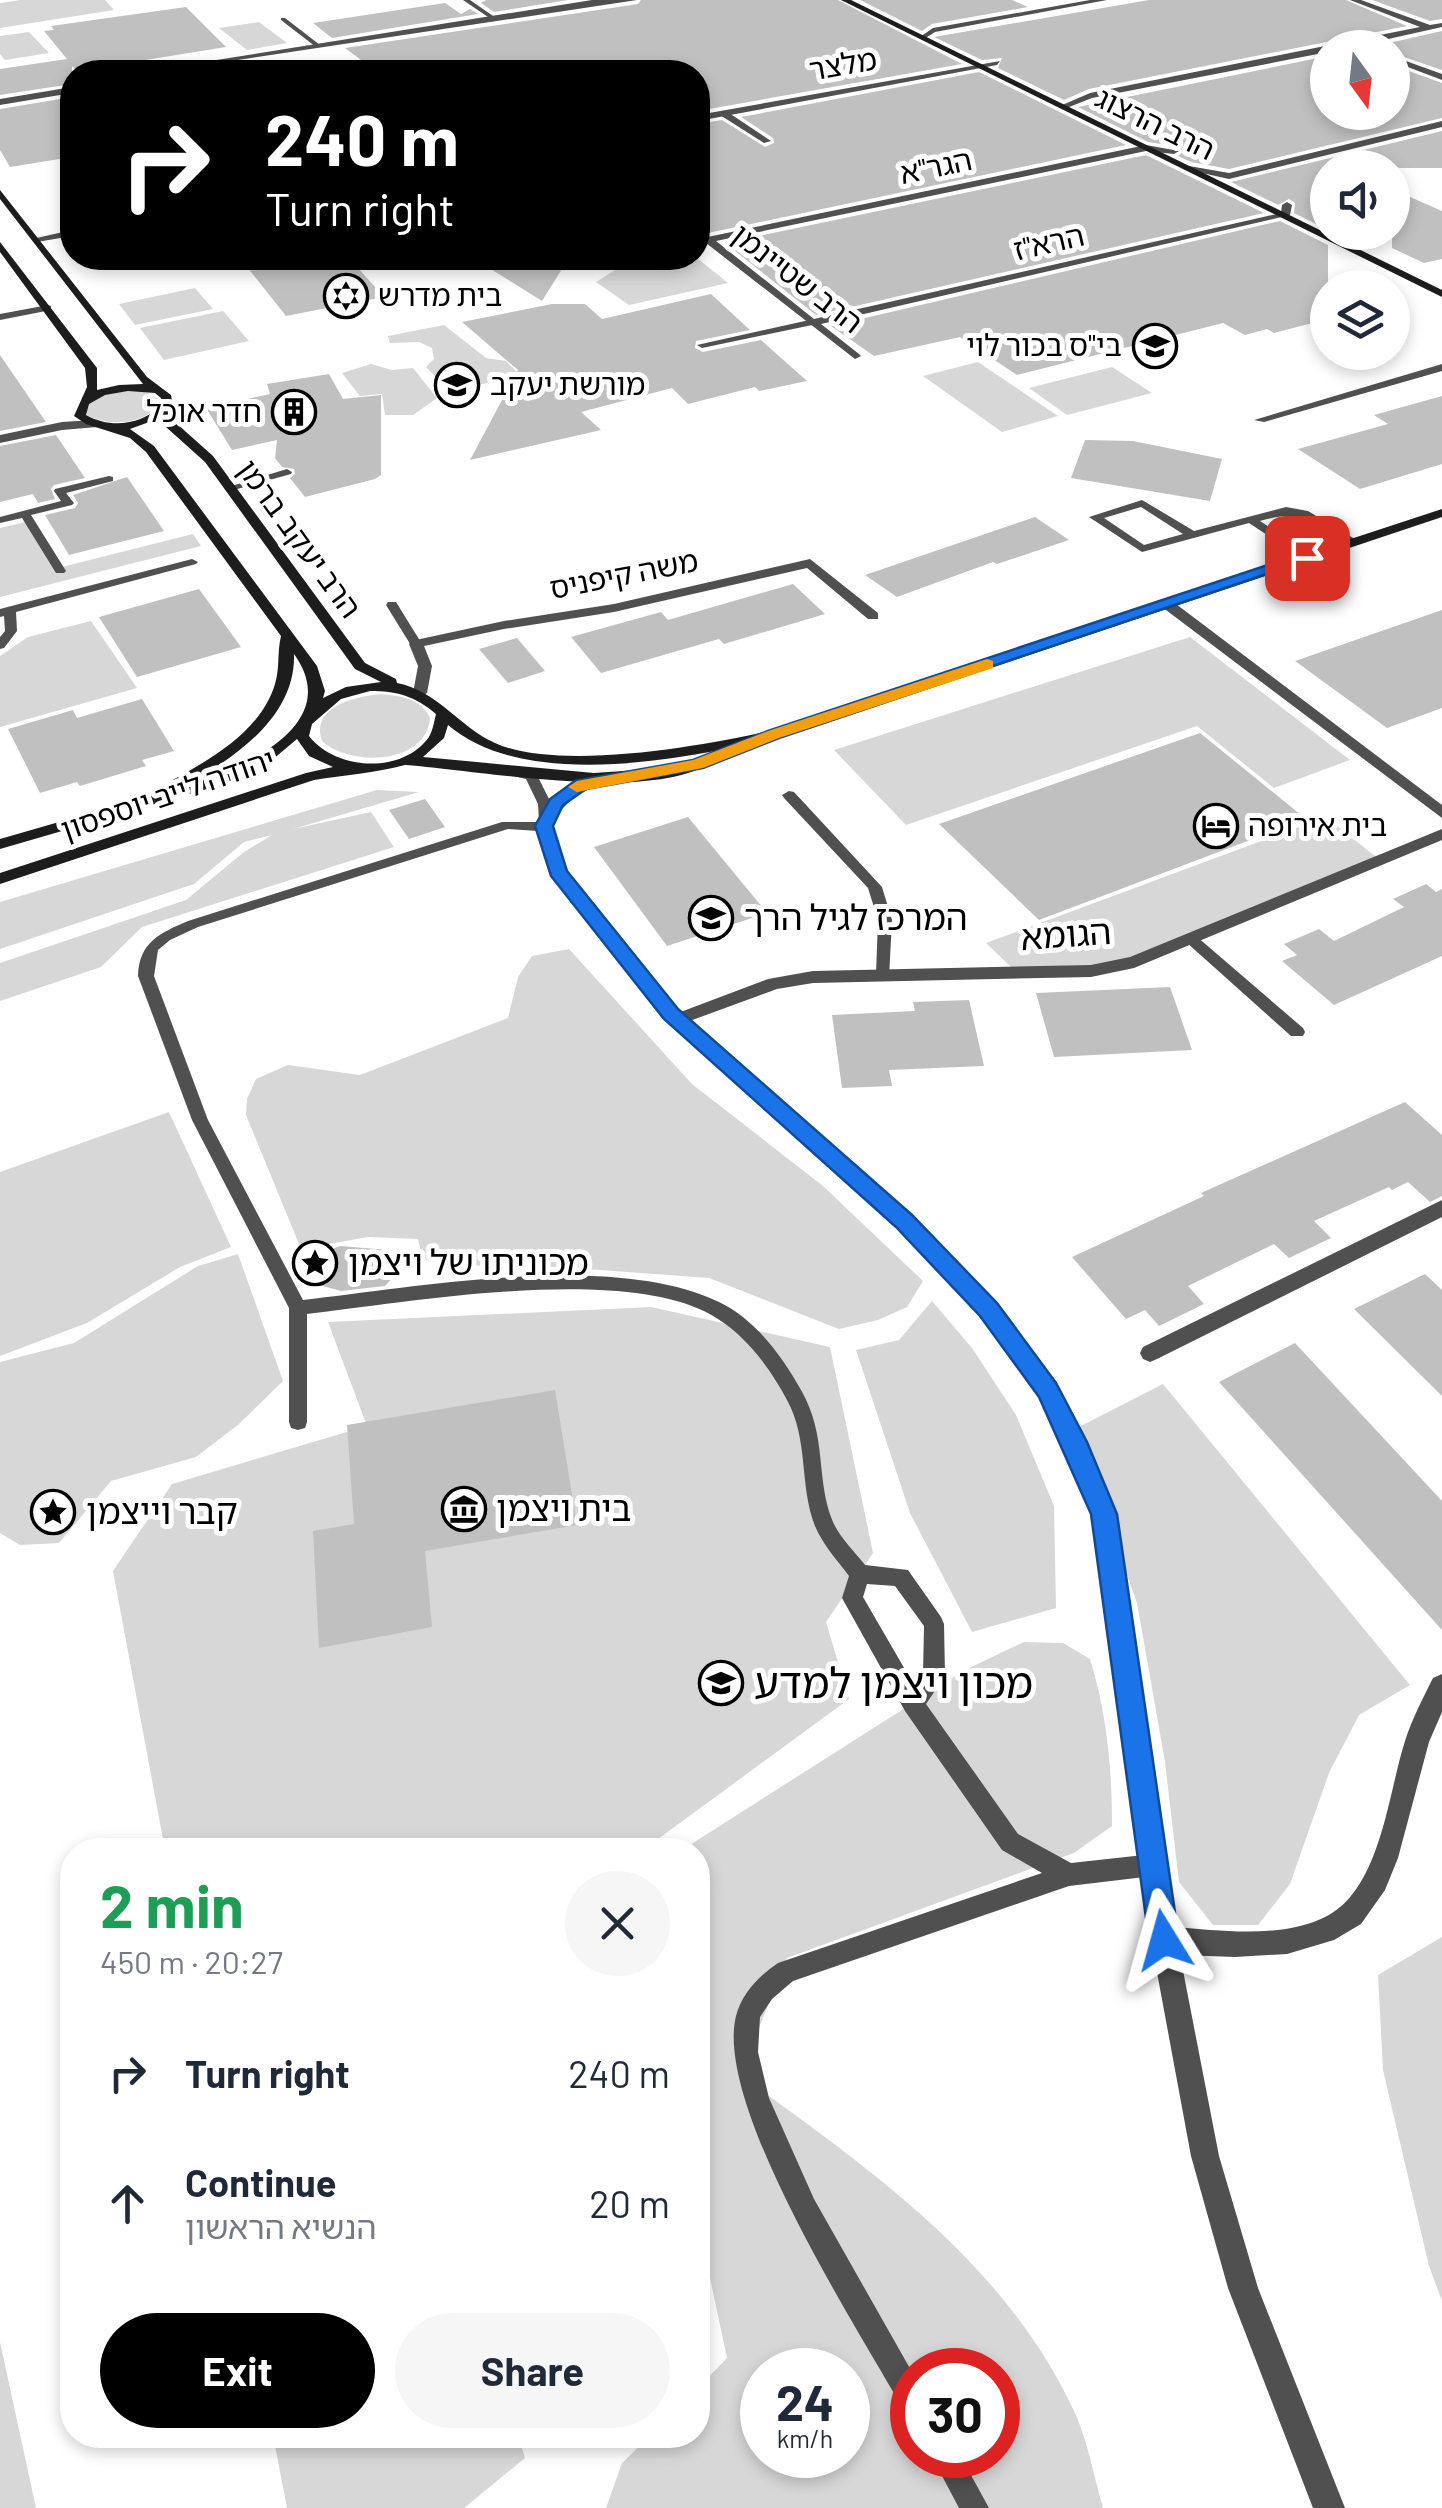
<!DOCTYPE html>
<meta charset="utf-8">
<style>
:root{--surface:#fff;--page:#f6f6f7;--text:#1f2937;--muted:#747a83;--accent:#000}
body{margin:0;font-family:Barlow,"Noto Sans Hebrew",sans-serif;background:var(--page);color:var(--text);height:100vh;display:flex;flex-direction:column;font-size:38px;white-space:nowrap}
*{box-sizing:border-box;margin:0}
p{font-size:32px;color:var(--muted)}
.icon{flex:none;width:55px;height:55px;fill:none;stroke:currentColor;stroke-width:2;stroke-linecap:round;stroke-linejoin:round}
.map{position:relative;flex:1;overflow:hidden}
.drawer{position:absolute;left:60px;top:1838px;width:650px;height:610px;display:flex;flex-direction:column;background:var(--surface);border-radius:40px;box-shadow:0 5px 15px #0003}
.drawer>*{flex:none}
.top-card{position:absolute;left:60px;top:60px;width:650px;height:210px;border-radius:40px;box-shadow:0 5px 15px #0003;background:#000;color:#fff;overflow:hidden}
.needle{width:65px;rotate:165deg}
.controls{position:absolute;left:1310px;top:30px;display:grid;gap:20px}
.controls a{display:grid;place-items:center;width:100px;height:100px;border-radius:50%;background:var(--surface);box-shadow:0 5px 15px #0003;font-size:50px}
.speed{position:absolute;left:740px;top:2348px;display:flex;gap:20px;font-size:50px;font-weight:700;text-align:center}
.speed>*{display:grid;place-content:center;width:130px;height:130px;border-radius:50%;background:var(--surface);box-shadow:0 5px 15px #0003;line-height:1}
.speed small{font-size:25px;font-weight:400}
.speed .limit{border:15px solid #d22;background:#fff;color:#111}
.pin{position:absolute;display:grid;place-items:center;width:85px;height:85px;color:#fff;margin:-42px;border-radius:20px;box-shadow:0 5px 15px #0006}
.me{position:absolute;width:110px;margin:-55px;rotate:352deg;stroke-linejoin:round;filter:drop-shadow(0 0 8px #0008)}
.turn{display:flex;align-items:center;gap:35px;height:210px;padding:0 40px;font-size:45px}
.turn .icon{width:130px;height:130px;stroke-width:2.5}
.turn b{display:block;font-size:70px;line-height:85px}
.round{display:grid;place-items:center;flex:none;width:105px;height:105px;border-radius:52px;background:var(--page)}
.overview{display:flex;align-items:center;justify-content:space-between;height:170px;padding:0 40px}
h1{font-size:60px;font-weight:700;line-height:75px;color:#1e9e55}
.primary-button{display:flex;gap:20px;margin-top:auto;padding:20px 40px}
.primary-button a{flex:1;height:115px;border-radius:60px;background:var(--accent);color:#fff;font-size:40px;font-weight:700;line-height:115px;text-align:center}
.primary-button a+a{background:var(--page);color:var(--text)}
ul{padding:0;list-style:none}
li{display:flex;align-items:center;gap:30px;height:130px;padding:0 40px}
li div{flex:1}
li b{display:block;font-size:38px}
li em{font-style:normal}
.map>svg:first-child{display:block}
</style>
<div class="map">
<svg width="1442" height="2508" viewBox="0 0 1442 2508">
<rect width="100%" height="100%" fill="#fff"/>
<!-- green -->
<g fill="#d7d7d7" fill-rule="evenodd">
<path d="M21 0H105L114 10 0 28V3Z"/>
<path d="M259 22 287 43 247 50 219 28Z"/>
<path d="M29 32 49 53 5 60 0 54V36Z"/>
<path d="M634 258H697L728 283 629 305 596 282Z"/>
<path d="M195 288 213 309 135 325 119 304Z"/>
<path d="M223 311 249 341 164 360 140 328Z"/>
<path d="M444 325 486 358 506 361 521 376 449 391 426 367 434 359 432 348 419 342 390 343 388 336Z"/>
<path d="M978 362 1058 416 1002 432 923 376Z"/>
<path d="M371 364 392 370 413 368 437 398 413 415H385L382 394 360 396 342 373Z"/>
<path d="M1112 367 1152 393 1067 415 1029 388Z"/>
<path d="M123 390 145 391 158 399 159 404C144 425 109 427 87 415L86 405 100 395Z"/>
<path d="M34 520 62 567 193 534 201 546 0 597V528Z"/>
<path d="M91 621 137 688 0 727V656L28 637Z"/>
<path d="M1190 637 1350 760 1274 788 1197 726 906 825 834 750Z"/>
<path d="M381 694C401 696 420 698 430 718 426 765 350 767 322 741 310 706 355 697 381 694Z"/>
<path d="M377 790 419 792 293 829 371 812 394 847 142 927 101 967 0 1001V963L186 900 244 852 272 835 244 842 194 884 0 949V902Z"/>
<path d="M1326 817 1381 861 1109 965 1011 967 986 943Z"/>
<path d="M569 949 692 1084 823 1186 923 1281 907 1307 878 1320 839 1329 709 1278 559 1267 451 1265 423 1260 418 1239 368 1237 301 1249 246 1115 247 1099 256 1079 288 1065 360 1075 508 1018 518 977 532 956Z"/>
<path d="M169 1112 231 1247 180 1267 87 1323 0 1356V1172Z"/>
<path d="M238 1254 283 1381 239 1424 196 1457 111 1481 59 1543 20 1545 0 1533V1362L74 1343 198 1266Z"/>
<path d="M932 1301 972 1348 1016 1415 1054 1506 1056 1608 972 1632 910 1513 856 1350 899 1340Z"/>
<path d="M651 1307 830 1347 873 1553 826 1622 849 1699 643 1850H165L113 1571 172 1484 367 1426 328 1322Z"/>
<path d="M1163 1384 1410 1685 1359 1715 1329 1773 1290 1884 1258 1925H1213L1179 1882 1165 1762 1137 1603 1075 1429Z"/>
<path d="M1024 1642 1063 1643 1090 1659C1107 1714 1112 1768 1112 1826L1074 1853 787 1958 740 2075C870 2169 1005 2262 1075 2413 1088 2442 1094 2477 1103 2508H606L622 2463 651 2435H698V2388L727 2358 698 2221V1850H682L963 1671ZM762 2370H848V2455H762ZM912 2370H998V2455H912Z"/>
<path d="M1442 1937V2301L1429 2266 1383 2070 1378 1975Z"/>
<path d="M0 2342 36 2508H0Z"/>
<path d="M273 2435H518L525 2458 464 2508H287Z"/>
</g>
<!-- building -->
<g fill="#c0c0c0">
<path d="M486 0H568L494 12 481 3Z"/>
<path d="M641 0H838L962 64 698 111V72H377L345 48 638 4Z"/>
<path d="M860 0H1012L1028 7 932 24 922 31Z"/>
<path d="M1149 0H1346L1407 26 1089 89 1064 100 998 68 1002 58 982 60 934 37Z"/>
<path d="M1372 0H1442V19L1430 21Z"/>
<path d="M445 3 461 14 470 9 478 14 332 38 313 23Z"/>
<path d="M186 7 226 47 77 71 72 66V84L0 95V69L67 59 44 31 54 30 51 26Z"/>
<path d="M1442 31V70L1392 53V48H1367Z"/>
<path d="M1328 56V112H1392V65L1442 83V118L1229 169 1191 162 1178 156 1183 152 1180 147 1148 142 1078 107Z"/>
<path d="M979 72 1126 145 708 233 698 226V124L722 120 765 147 774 143 773 138 741 117Z"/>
<path d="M72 97V157L10 167 0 150V109Z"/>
<path d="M1442 131V168H1328V230L1294 213 1295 203 1289 199 1278 205 1231 182Z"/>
<path d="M1146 155 1264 213 816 315 725 243Z"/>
<path d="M1392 189 1442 211V259L1424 263 1392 248Z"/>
<path d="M1280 221 1328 245V319L1274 333 1267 329 1245 335 1223 323 1017 375 960 337 874 356 831 326Z"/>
<path d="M240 258H349L384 297 286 316Z"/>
<path d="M473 258H569L542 301Z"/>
<path d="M711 294 750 330 696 341 695 348 703 352 761 340 807 381 759 391 755 387 688 404 672 388 581 412 601 430 470 460 518 370 462 322 552 304H585L602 319Z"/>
<path d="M0 355 46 422 0 431Z"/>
<path d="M329 374 343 399 381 395V475L375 479 305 497 290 478 295 474 294 469 282 467 275 458 277 440 232 450 206 408 270 394 267 384Z"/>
<path d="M1442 396V464L1360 489 1298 449 1388 424 1374 415Z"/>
<path d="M56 435 85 478 54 485 51 489 55 499 38 503 33 494 0 502V446Z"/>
<path d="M1085 440 1133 441 1222 459 1210 501 1071 478Z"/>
<path d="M127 477 164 531 69 555 45 515 75 508 78 503 73 495Z"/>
<path d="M1035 517 1069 540 997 564 993 562 897 597 865 575Z"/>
<path d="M793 584 825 614 724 644 719 639 601 673 571 637 661 612 668 620Z"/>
<path d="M199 589 241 647 137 677 99 617Z"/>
<path d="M1442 610V708L1387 728 1295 661Z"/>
<path d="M517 638 545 671 508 683 479 649Z"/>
<path d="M142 699 174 751 142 760 146 766 80 786 77 782 40 793 8 729 73 710 77 718Z"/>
<path d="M1200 733 1306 819 1039 920 939 824Z"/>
<path d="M425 799 445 827 409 839 389 810Z"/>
<path d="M688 817 767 913 667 946 594 847Z"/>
<path d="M1426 884 1436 892 1442 889V956L1334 1005 1282 961 1297 955 1284 944 1319 929 1334 941 1404 907 1393 899Z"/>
<path d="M1170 987 1192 1050 1054 1057 1036 993Z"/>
<path d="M969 1000 984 1066 889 1070 892 1086 842 1088 832 1015 915 1011 913 1002Z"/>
<path d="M1405 1102 1442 1135V1196L1430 1202 1408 1182 1392 1190 1389 1187 1314 1221 1331 1238 1289 1258 1274 1244 1188 1286 1204 1304 1159 1326 1145 1310 1126 1319 1072 1257 1204 1196 1201 1193Z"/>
<path d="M340 1246 389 1250 396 1262 394 1276 385 1286 341 1291 297 1279 317 1255Z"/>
<path d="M1425 1274 1442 1290V1396L1354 1309Z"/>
<path d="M1295 1343 1442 1501V1630L1219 1382Z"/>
<path d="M555 1390 577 1525 425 1551 432 1627 319 1648 313 1531 354 1524 347 1425Z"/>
</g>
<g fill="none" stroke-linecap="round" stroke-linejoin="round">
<!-- lane -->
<g fill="#505050" fill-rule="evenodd">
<path d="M463 0H470L496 18 491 19Z"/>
<path d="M281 18H285L320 45V47H316L281 20Z"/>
<path d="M723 111H726L771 141 764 143 720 115Z"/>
<path d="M48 305 51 306V310L0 320V314Z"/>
<path d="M814 319 819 322 817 324 702 348 697 345Z"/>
<path d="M287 469 292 472 291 474 230 491 225 488Z"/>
<path d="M109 476 113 477V481L66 493 74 503 72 505 31 515 66 571 64 573H56L22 518 0 523V517L61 501 54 491 55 489Z"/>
<path d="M1142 500 1194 531 1286 507 1308 511 1360 542 1350 544C1312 522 1305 508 1260 521L1311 555V559H1303L1249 523 1142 552 1089 517ZM1141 507 1183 534 1144 545 1104 518Z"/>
<path d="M192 559 198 562 196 564 16 612 17 631 4 648 0 649V637L5 631 4 616 0 617V609Z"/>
<path d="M388 602H396L422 644 420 647H412L386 605Z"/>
<path d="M510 767 536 773 551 803C568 785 592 774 616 775V781C585 788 565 798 551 827L565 871 676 1010 910 1216 1015 1329 1054 1384 1082 1436 1114 1514 1111 1520 1104 1523 1097 1520 1066 1444 1040 1396 1003 1339 898 1226 666 1018 553 875 538 831 508 829 198 927 170 940 158 950 154 976 208 1120 303 1300C417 1287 614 1251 719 1302 755 1319 782 1356 801 1390 828 1437 815 1479 833 1522 840 1538 855 1552 865 1565L908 1570 941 1617 944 1624 945 1676 926 1704 1018 1834 1071 1863 1153 1854 1161 1857 1164 1865 1161 1873 1153 1876 1069 1886 793 1981 772 1999 760 2017 758 2052 769 2098 814 2199 912 2372V2411L902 2407C856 2326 714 2105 736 2016 742 1993 759 1976 778 1963L1042 1873 1002 1850 905 1711 842 1598 849 1576C837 1560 823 1545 815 1526 799 1485 809 1440 787 1400 769 1366 742 1330 706 1312 613 1266 410 1302 307 1314V1422L305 1428 298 1430 291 1428 289 1422V1308L192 1120 138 976C139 942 160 933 188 921L502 822H539L538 804 526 779 505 774V768ZM867 1584 895 1586 924 1626 923 1673 914 1685 863 1597Z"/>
<path d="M789 791 794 792 882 887 892 920 889 978H879L876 974 878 920 868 888 784 798 782 795Z"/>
<path d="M1191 934 1196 936 1303 1028 1305 1032 1303 1036H1291L1186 942V936Z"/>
<path d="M931 2455H960L989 2508H959Z"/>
</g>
<!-- street -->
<g fill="#505050" fill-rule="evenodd">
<path d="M592 0H637L158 72H141Z"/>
<path d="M1090 0H1107L935 32 924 39 920 37 933 28Z"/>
<path d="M1350 0H1361L1430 25 1442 23V27L1348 48H1328V52L1092 98 1064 109 1060 106 1090 93 1420 27Z"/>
<path d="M1392 56 1442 74V80L1392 61Z"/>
<path d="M1000 61 997 65 698 121V115Z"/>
<path d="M72 87V93L0 105V99Z"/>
<path d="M1442 121V127L1229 179 1184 169 1189 166 1229 173Z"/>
<path d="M1146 145 1179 151 1174 154 1146 151 716 241 814 319 1281 213 1282 205 1287 202 1292 205 1290 215 821 324 859 354 861 356 855 359 706 243 698 245V239Z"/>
<path d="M72 230V236L37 242 32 239Z"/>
<path d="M1442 364V371L1264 422 1254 420Z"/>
<path d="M93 420 99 424 97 427 62 430 0 443V435L62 422Z"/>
<path d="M810 559 878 613V619H868L807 568 614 612 504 629 424 646 432 666 427 693 420 697 413 693 418 666 409 644 411 641 504 621 614 604Z"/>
<path d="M1162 601H1172L1442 805V818L1162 607Z"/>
<path d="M1442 829V840L1134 968 1091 977 813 983 777 989 676 1026 667 1020 670 1016 768 979 813 971 1091 965 1130 957Z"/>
<path d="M1442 1200V1217L1157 1359 1150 1362 1143 1359 1140 1353 1143 1347Z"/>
<path d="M1104 1504 1112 1507 1115 1514 1176 1927C1222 1931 1286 1939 1329 1915 1381 1885 1388 1794 1405 1741 1412 1719 1423 1698 1433 1678L1442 1674V1712L1429 1742 1398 1858 1385 1890 1361 1924 1334 1940 1287 1954 1235 1957 1180 1955 1219 2156 1258 2288 1345 2508H1313L1228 2288 1191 2156 1151 1940 1093 1514 1096 1507Z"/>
</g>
<!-- secondary -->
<g fill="#1d1d1d" fill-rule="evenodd">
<path d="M841 0H851L1442 290V297Z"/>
<path d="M0 190 147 377 171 395 176 423 213 456 365 663 396 679 397 683C438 691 459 727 495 743 557 771 698 747 764 732L1442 509V517L799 732C704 756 530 795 448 725L444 738 423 757 594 773 667 768 705 756 713 761C654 804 479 770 405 765 375 773 344 775 314 780L0 884V873L306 773 333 767 309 756 297 739 272 760 224 784 0 849V839L177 788 171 787V781C211 759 261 731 275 684 280 668 277 652 281 636L146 452 130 438 86 424 74 416 87 387 85 368 0 252V242L97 368V390L119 385 143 384 0 199ZM128 391 155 393 161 398 162 405C141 425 111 429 86 415L89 404 105 395ZM163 417 166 427 205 462 355 669 381 682 346 687 323 698 325 691 317 666 154 446 130 429ZM294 654C346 726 240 770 182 787 232 760 296 718 294 654ZM370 691C397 691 415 696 436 714 434 722 433 730 429 737 402 775 335 770 309 736L312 724 341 699Z"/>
</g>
</g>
<!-- route -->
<path fill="#1a73e8" stroke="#114b97" stroke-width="2.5" d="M1301 554 1314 558 779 738 703 768 586 789 563 805 553 826 567 871 678 1009 912 1215 997 1303 1056 1383 1087 1442 1117 1514 1179 1940 1175 1951 1164 1955 1153 1951 1149 1940 1091 1514 1039 1397 980 1316 896 1227 664 1019 551 876 535 826 550 799 575 781 693 760 768 731Z"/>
<!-- slow -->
<path fill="#f59e0b" d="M987 659 993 661V668L779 738 703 768 577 792 568 787 577 781 693 760 768 731Z"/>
<!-- icons -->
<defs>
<symbol id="synagogue-ring" viewBox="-11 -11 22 22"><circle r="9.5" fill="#fff" stroke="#000" stroke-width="1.5"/><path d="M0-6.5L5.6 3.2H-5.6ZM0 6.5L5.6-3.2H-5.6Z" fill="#000"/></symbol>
<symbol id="school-ring" viewBox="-11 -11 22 22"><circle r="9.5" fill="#fff" stroke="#000" stroke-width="1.5"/><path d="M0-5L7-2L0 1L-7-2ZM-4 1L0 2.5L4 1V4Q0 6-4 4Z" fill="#000"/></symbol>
<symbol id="university-ring" viewBox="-11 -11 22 22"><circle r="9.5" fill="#fff" stroke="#000" stroke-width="1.5"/><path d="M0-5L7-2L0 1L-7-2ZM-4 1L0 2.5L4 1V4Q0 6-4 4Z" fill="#000"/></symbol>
<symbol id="building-ring" viewBox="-11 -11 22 22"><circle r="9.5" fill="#fff" stroke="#000" stroke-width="1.5"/><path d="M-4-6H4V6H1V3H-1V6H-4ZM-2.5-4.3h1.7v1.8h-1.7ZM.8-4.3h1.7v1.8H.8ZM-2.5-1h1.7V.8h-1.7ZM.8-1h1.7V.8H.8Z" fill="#000"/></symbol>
<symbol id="hotel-ring" viewBox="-11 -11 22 22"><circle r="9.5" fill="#fff" stroke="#000" stroke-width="1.5"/><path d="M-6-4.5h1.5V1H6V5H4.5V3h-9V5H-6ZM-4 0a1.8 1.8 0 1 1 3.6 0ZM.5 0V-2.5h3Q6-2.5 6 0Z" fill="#000"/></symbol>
<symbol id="sight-ring" viewBox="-11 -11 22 22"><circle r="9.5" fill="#fff" stroke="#000" stroke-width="1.5"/><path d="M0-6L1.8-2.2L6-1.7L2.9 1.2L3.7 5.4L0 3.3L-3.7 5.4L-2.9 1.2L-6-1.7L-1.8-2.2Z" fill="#000"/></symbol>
<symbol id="museum-ring" viewBox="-11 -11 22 22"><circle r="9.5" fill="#fff" stroke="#000" stroke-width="1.5"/><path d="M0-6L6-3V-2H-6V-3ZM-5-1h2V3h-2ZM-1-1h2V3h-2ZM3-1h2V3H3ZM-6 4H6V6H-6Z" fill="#000"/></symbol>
</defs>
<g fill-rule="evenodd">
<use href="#synagogue-ring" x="321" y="271" width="50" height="50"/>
<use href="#school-ring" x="1130" y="321" width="50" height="50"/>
<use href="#university-ring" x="432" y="360" width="50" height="50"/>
<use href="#building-ring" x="269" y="387" width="50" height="50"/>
<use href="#hotel-ring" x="1191" y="801" width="50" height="50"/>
<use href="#school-ring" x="686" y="893" width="50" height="50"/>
<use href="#sight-ring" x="290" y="1238" width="50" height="50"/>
<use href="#museum-ring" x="439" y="1484" width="50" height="50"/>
<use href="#sight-ring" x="28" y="1487" width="50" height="50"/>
<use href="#university-ring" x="696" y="1658" width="50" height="50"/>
</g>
<g text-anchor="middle" stroke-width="10" stroke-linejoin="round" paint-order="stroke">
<!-- far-street labels -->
<g font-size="30" fill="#000" stroke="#fff">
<text transform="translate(843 65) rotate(-10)" y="10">מלצר</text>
<text transform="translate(1155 124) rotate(26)" y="10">הרב הרצוג</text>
<text transform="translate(936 167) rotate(-12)" y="10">הגר"א</text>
<text transform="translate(1049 243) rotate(-13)" y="10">הרא"ז</text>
<text transform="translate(797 279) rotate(38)" y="10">הרב שטיינמן</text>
<text transform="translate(299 539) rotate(54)" y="10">הרב יעקב ברמן</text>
<text transform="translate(624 575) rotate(-11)" y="10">משה קיפניס</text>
<text transform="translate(168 795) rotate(-19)" y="10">יהודה לייב יוספסון</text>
</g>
<!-- far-poi labels -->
<g font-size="30" fill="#000" stroke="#fff" text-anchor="start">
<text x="378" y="306">בית מדרש</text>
<text x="1122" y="356" text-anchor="end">בי"ס בכור לוי</text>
<text x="490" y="395">מורשת יעקב</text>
<text x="262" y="422" text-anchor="end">חדר אוכל</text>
<text x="1248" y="836">בית אירופה</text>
</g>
<!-- poi labels -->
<g font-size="35" fill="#000" stroke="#fff" text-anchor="start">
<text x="744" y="930">המרכז לגיל הרך</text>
<text x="348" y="1275">מכוניתו של ויצמן</text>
<text x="496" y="1521">בית ויצמן</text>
<text x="86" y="1524">קבר וייצמן</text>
</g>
<!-- street labels -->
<g font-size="35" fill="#000" stroke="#fff">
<text transform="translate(1066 935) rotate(-4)" y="12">הגומא</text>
</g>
<!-- near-poi labels -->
<g font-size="42" fill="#000" stroke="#fff" text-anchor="start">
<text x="754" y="1698">מכון ויצמן למדע</text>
</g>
</g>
</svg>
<div class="controls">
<a><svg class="needle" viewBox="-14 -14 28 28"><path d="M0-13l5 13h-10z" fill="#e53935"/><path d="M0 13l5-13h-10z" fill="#747a83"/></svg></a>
<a><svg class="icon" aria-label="sound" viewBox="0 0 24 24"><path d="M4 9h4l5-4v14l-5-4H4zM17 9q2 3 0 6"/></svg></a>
<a><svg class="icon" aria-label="layers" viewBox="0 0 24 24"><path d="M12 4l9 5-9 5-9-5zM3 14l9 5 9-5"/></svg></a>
</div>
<div class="speed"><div>24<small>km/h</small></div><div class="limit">30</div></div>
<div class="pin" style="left:1307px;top:558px;background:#d93025"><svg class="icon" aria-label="arrive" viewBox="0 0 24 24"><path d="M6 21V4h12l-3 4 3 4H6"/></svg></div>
<svg class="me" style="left:1164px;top:1940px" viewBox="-20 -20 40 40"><path d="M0-17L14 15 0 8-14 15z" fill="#1a73e8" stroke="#fff" stroke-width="4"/></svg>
<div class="top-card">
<div class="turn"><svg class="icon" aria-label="right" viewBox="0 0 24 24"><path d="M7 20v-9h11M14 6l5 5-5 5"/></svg><div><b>240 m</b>Turn right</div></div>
</div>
<section class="drawer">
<div class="overview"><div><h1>2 min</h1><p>450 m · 20:27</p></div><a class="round"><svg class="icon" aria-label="close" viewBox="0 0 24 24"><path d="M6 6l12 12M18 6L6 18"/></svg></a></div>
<ul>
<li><svg class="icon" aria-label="right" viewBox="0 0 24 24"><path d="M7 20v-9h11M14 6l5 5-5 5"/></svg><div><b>Turn right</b></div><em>240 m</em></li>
<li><svg class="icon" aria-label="ahead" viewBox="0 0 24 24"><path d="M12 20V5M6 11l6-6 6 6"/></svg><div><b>Continue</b><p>הנשיא הראשון</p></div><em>20 m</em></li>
</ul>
<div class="primary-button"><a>Exit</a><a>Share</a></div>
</section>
</div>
